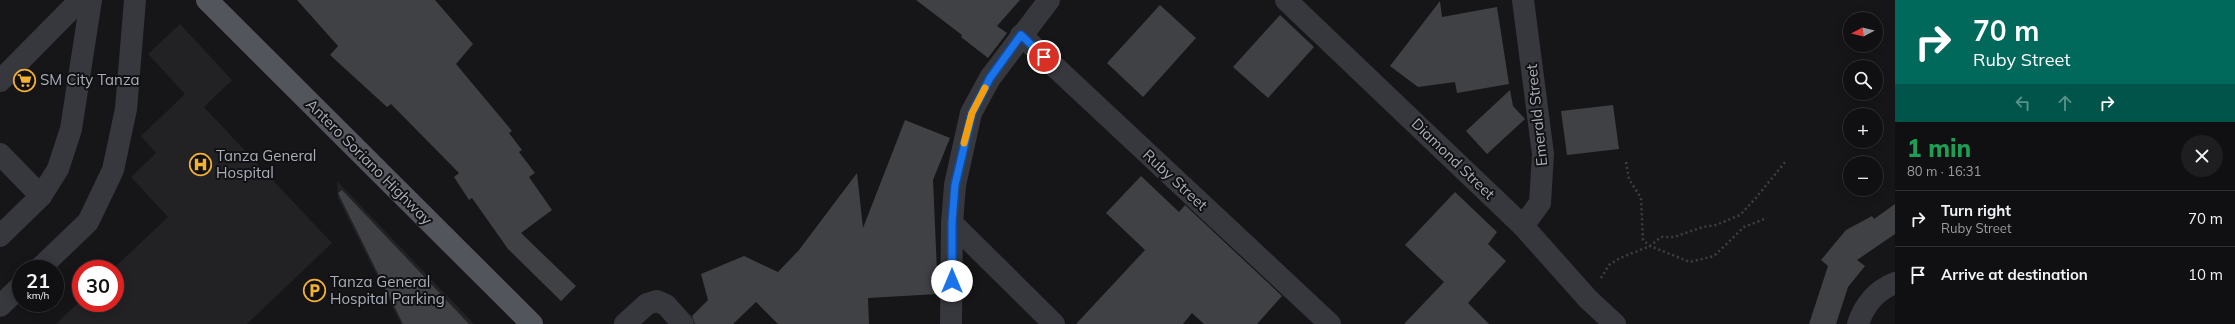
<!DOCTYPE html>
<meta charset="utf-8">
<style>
:root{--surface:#101012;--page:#1e1e20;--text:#f1f3f6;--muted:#9c9d9f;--line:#303032}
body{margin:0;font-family:Mulish,sans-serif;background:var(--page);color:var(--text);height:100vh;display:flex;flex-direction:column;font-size:15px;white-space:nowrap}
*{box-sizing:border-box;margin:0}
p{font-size:13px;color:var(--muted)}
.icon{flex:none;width:22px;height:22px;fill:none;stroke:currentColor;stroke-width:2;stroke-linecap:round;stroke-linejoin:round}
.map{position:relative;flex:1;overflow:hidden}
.sheet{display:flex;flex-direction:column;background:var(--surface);width:340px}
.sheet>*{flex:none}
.hud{background:#00695c;color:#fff;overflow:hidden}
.needle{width:26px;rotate:263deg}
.buttons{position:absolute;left:1843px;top:12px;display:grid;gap:8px}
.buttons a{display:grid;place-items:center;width:40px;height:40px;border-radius:50%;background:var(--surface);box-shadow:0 2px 10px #0003,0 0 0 1px var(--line);font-size:20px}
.speed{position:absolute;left:12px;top:260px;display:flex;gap:8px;font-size:20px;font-weight:700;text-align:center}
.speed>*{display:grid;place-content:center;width:52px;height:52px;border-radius:50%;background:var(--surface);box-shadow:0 2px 10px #0003,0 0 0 1px var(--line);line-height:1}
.speed small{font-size:10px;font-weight:400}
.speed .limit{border:6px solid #d22;background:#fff;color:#111}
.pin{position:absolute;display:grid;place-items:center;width:34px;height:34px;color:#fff;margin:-17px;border:2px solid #fff;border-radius:50%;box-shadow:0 1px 4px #0007}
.me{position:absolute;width:44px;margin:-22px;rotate:0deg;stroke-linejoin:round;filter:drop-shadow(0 0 3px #0008)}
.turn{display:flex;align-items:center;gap:14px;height:84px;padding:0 12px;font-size:18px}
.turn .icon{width:52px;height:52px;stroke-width:2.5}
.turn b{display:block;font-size:28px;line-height:34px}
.lanes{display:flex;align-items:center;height:38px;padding:0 12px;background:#0003;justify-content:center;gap:20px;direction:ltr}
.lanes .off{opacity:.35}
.round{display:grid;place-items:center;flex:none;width:42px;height:42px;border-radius:21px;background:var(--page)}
.headline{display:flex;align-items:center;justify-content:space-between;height:68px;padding:0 12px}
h1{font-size:24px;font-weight:800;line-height:30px;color:#1e9e55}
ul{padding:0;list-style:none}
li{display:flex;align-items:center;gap:12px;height:56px;padding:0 12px;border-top:1px solid var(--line)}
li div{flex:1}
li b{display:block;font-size:15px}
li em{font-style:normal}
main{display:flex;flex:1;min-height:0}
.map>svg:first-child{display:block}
</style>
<main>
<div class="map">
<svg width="1895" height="324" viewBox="0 0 1895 324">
<rect width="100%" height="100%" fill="#161618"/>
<!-- built -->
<g fill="#222225">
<path d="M180 24 232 80 204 107 332 243 247 324H56L81 300V303H115V269H113L168 217 131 177 156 153 141 136 185 94 148 54Z"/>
<path d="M337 181 474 324H401L338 198Z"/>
</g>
<!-- building -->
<g fill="#404145">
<path d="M297 0H435L473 44 456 64 512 131 509 133 522 150 519 152 535 173 529 177 552 210 521 233 576 286 561 301 508 249 472 198 469 200 454 177 459 173 391 104 387 107 330 55 338 46Z"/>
<path d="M916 0H1020L997 26 1007 33 988 58 961 37 962 35Z"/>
<path d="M1440 1 1442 17 1497 7 1509 84 1457 93 1455 82 1418 87 1390 66Z"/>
<path d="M1160 5 1196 38 1143 97 1107 63Z"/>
<path d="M1280 15 1314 47 1268 98 1233 67Z"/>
<path d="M1510 90 1513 106 1525 119 1487 154 1466 131Z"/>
<path d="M1613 105 1619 149 1567 155 1561 111Z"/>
<path d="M905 120 950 138 933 180 938 294 868 298 869 324H778L756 302 733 324H695L692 316 708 300 701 274 744 256 778 272 799 250 857 173 863 228Z"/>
<path d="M1141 176 1179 212 1185 205 1282 296 1257 324H1204L1192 313 1183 324H1076L1145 250 1106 213Z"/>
<path d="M342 190 469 324H403L338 193Z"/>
<path d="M1455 192 1497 232 1488 244 1506 261 1468 303 1489 324H1404L1444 282 1405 245Z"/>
<path d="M1895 204V234L1857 260 1865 266 1848 287 1836 324H1809L1828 266 1821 260 1846 230 1872 216 1874 219Z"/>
</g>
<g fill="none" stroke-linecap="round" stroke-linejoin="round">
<!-- path -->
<g stroke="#3d3f44" stroke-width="2.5" stroke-dasharray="2 3" stroke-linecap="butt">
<path d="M1626 162 1629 179 1641 198 1643 240 1650 246 1690 262 1714 256 1744 227 1767 218"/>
<path d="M1601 278 1609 265 1620 258 1650 246 1661 237H1674L1703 227 1716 225 1740 215 1755 199 1786 161"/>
</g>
<!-- minor -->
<g stroke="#37383d" stroke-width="22">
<path d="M1286 0 1523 226 1588 299 1615 324"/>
<path d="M1523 0 1543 154 1540 203 1523 226"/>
<path d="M1021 35 1330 324"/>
<path d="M0 81 80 0"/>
<path d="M0 154 41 196"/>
<path d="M952 223 1054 324"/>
<path d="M0 236 41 196 58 169 71 129 91 0"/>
<path d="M39 269 88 222 113 170 126 109 135 0"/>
<path d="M0 306 21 286"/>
<path d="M625 324 647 304 657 301 666 305 683 324"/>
<path d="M951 324 952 223 955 185 971 113 990 78 1049 0"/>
<path d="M1858 324C1864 305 1877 290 1895 283"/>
</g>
<!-- major -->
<path stroke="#53555c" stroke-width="22" d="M207 0 532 324"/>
</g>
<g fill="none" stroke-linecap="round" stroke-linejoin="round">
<defs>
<path id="route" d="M952 281V223L955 185 972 113 990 78 1021 35 1044 57"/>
</defs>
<!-- route casing -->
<use href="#route" stroke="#114b97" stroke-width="10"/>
<!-- route -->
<use href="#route" stroke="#1a73e8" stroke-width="7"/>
<!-- slow -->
<path stroke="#f59e0b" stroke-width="7" d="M964 143 972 113 985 88"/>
</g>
<!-- icons -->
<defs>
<symbol id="supermarket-ring" viewBox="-11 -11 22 22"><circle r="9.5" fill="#111113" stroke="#f2b134" stroke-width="1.5"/><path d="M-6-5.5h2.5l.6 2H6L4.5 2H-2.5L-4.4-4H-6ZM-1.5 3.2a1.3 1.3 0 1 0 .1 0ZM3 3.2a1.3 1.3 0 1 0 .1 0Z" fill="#f2b134"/></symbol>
<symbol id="hospital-ring" viewBox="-11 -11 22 22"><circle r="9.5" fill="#111113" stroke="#f2b134" stroke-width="1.5"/><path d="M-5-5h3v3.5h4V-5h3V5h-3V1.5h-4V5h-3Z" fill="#f2b134"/></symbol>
<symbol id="parking-ring" viewBox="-11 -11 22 22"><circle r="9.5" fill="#111113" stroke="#f2b134" stroke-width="1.5"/><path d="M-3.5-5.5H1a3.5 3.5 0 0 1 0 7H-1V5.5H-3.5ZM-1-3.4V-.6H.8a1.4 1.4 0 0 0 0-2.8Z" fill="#f2b134"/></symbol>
</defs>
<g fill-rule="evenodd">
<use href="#supermarket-ring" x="12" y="68" width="25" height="25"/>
<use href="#hospital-ring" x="188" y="152" width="25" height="25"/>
<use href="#parking-ring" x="302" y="278" width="25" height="25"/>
</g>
<g text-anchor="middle" stroke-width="4" stroke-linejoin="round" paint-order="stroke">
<!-- poi labels -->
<g font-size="15" fill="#a8adb8" stroke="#111113" text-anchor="start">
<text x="40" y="85">SM City Tanza</text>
<text x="216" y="161">Tanza General<tspan x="216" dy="17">Hospital</tspan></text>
<text x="330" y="287">Tanza General<tspan x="330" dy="17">Hospital Parking</tspan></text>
</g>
<!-- street labels -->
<g font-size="15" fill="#a8adb8" stroke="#111113">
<text transform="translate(1537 115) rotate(-96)" y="5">Emerald Street</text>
<text transform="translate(1453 159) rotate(44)" y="5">Diamond Street</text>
<text transform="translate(369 162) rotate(45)" y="5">Antero Soriano Highway</text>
<text transform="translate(1175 180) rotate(43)" y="5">Ruby Street</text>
</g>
</g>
</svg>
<div class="buttons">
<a><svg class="needle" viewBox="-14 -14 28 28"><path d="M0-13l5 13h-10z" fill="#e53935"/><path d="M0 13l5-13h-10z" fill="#9c9d9f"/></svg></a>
<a><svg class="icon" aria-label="search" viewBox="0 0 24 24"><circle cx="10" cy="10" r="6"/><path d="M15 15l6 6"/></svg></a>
<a>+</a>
<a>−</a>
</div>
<div class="speed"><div>21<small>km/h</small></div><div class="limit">30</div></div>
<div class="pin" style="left:1044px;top:57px;background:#d93025"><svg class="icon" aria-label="arrive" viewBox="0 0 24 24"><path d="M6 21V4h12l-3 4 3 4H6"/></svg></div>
<svg class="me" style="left:952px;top:281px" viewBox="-20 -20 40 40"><circle r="19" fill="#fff"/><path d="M0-13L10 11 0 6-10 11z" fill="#1a73e8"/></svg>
</div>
<section class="sheet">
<div class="hud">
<div class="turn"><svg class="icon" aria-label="right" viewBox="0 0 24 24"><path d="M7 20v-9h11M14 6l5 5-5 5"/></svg><div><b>70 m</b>Ruby Street</div></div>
<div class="lanes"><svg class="icon off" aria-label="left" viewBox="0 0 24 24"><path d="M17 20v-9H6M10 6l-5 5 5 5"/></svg><svg class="icon off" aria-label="ahead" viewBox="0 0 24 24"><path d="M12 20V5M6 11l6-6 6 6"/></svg><svg class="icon" aria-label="right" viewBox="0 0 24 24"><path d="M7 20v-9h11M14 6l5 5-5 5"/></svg></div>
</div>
<div class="headline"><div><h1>1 min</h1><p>80 m · 16:31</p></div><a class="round"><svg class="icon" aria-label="close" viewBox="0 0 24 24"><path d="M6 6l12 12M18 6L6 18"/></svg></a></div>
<ul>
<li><svg class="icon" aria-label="right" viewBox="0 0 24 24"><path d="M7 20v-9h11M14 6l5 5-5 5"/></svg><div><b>Turn right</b><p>Ruby Street</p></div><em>70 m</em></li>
<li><svg class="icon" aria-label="arrive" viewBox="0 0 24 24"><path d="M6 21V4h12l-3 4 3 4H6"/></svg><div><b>Arrive at destination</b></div><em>10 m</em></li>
</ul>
</section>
</main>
